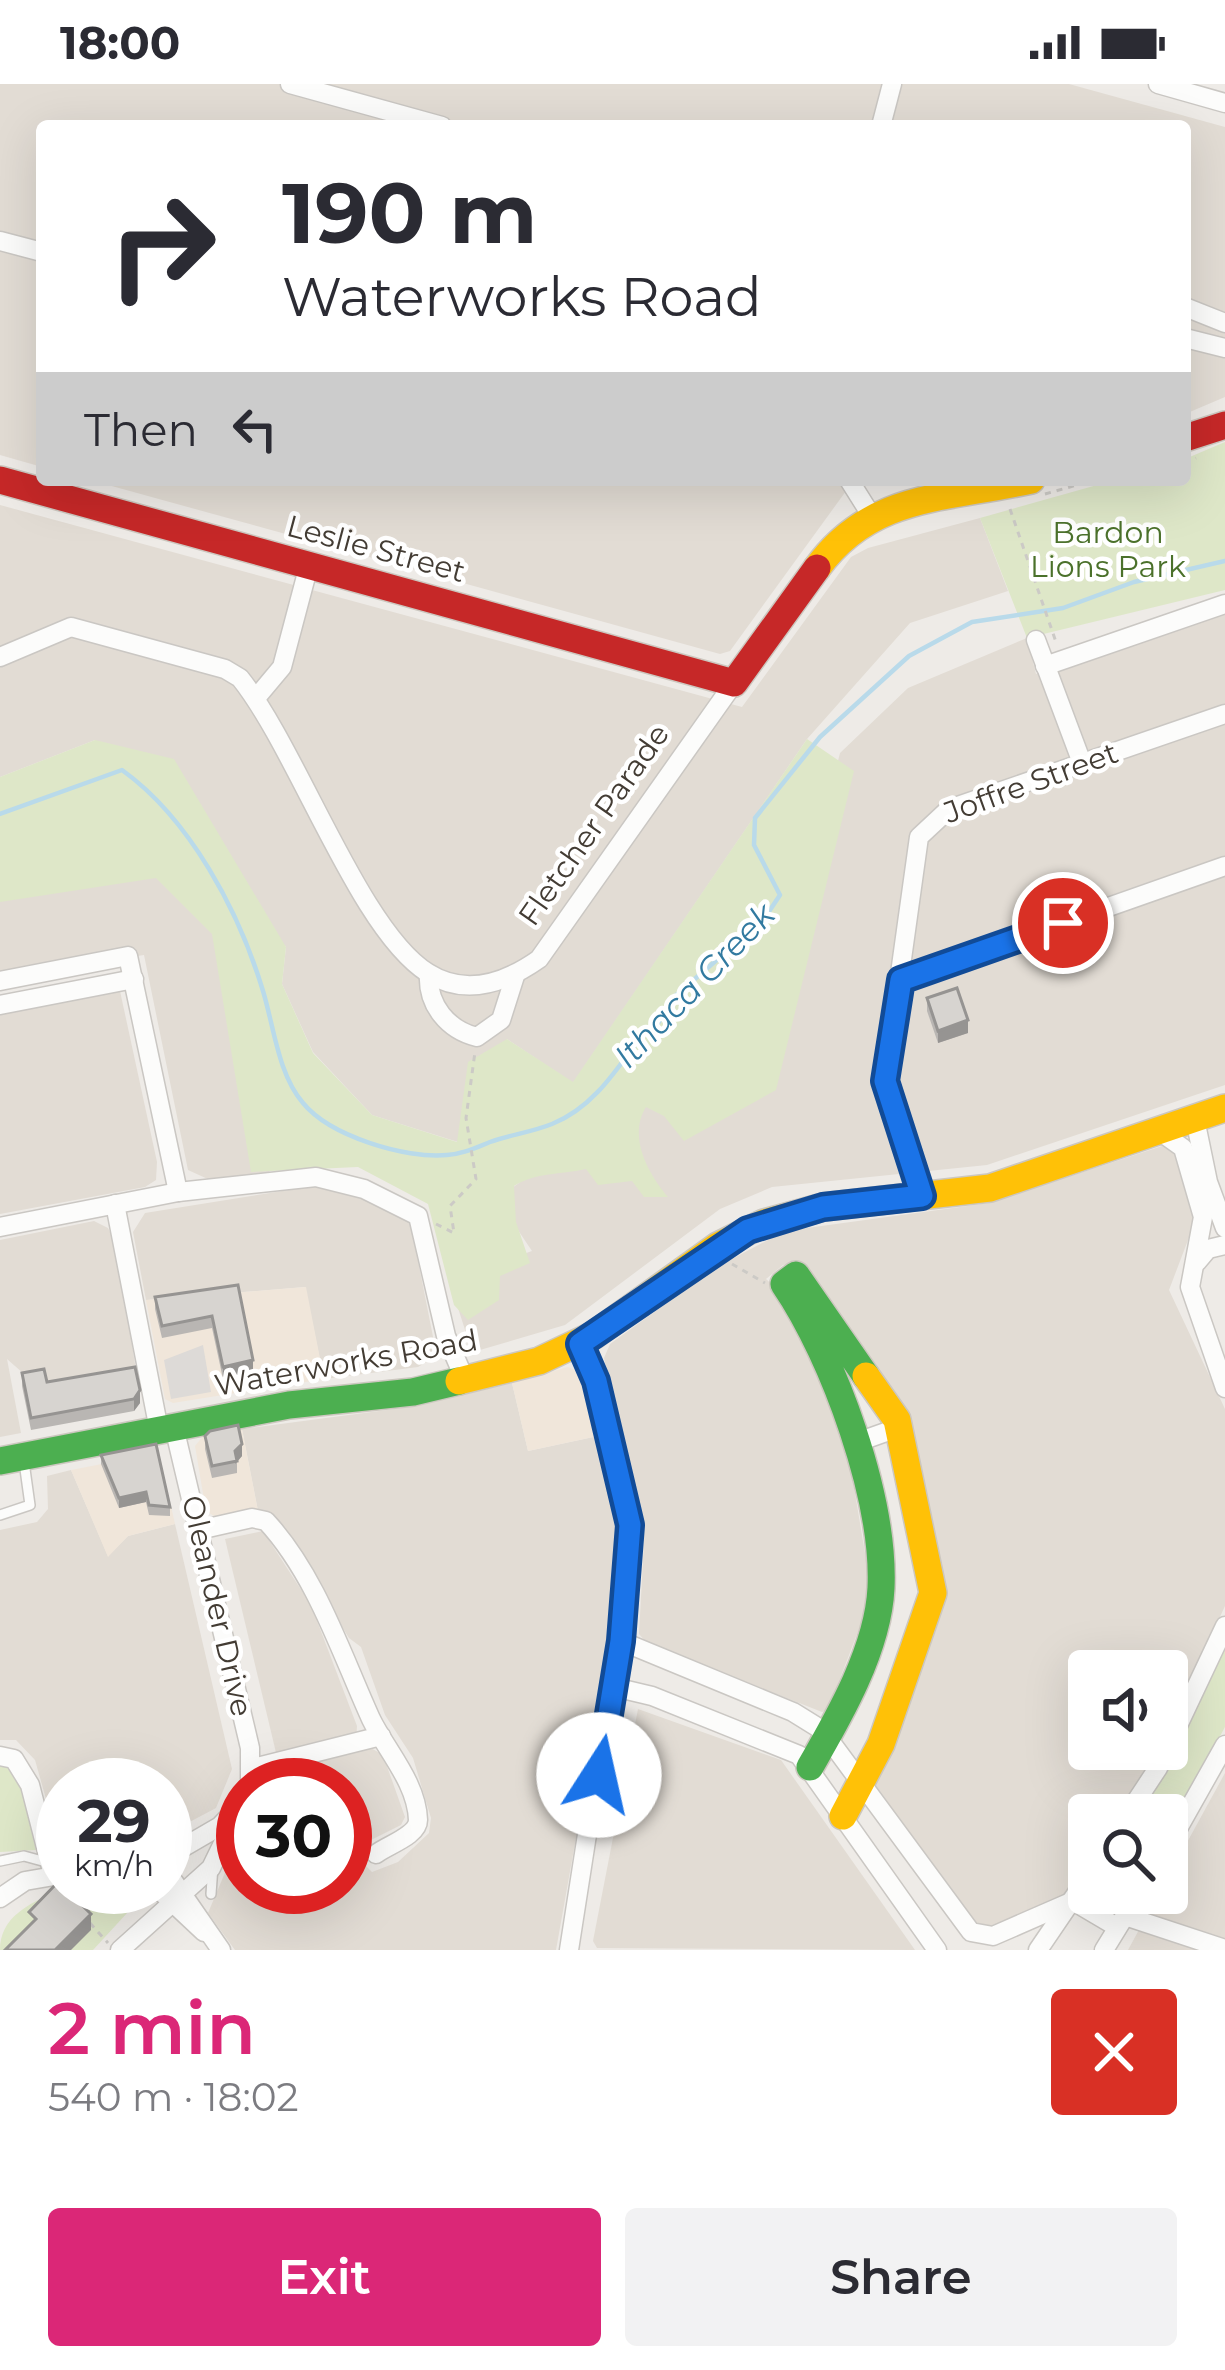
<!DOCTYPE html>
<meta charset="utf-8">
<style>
:root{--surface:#fff;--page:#f2f2f3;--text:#2b2b33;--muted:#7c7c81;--accent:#db2777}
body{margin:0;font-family:Montserrat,sans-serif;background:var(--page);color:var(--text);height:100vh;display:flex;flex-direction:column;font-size:45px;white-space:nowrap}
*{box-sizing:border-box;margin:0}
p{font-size:39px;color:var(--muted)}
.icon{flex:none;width:66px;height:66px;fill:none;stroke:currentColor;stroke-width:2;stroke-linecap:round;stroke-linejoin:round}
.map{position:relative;height:1866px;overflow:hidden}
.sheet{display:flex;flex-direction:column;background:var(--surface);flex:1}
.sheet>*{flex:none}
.guide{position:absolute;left:36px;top:36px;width:1155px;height:366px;border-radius:12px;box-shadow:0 12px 48px #0002;background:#fff;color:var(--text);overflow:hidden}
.buttons{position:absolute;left:1068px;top:1566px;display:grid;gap:24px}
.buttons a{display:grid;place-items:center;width:120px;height:120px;border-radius:12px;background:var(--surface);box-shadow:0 12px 48px #0002;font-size:60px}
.speed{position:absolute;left:36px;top:1674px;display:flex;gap:24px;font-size:60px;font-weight:700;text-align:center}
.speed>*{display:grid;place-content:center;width:156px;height:156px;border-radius:50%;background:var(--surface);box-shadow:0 12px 48px #0002;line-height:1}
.speed small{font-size:30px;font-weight:400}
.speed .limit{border:18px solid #d22;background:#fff;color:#111}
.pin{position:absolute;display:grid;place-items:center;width:102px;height:102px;color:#fff;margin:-51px;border:6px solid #fff;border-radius:50%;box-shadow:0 3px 12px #0007}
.me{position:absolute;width:132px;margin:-66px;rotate:10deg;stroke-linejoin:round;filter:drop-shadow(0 0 9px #0008)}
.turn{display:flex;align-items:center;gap:42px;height:252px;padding:0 48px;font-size:54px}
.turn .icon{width:156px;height:156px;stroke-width:2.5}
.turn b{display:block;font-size:84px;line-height:102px}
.then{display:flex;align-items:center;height:114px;padding:0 48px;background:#0003;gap:24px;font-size:45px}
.round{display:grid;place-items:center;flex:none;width:126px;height:126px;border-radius:12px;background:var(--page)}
.summary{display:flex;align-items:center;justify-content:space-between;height:204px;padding:0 48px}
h1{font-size:72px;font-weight:600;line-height:90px;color:var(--accent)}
.action{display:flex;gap:24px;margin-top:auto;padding:24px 48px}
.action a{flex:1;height:138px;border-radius:12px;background:var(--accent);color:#fff;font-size:48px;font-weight:600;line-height:138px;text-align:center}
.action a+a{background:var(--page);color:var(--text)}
.status{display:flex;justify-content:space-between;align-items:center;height:84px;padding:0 60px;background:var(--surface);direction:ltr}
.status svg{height:33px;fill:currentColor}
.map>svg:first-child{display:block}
</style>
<div class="status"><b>18:00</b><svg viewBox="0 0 49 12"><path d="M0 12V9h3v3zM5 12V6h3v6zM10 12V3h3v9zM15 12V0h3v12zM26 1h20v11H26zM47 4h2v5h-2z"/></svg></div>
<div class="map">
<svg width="1225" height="1866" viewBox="0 0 1225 1866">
<rect width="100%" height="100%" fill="#eeebe7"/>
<!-- residential -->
<g fill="#e2dcd4">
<path d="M0 0H1069L1225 43V313L1185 330V42H42V383L0 371Z"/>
<path d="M90 396H854L730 567 720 570Z"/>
<path d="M0 421 742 623 851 473 868 464 980 434 1008 507 910 539 807 655 573 999 507 955 458 1058 372 1031 313 968 282 900 286 863 95 656 0 693Z"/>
<path d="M1225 527V1001L987 1081 772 1103 720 1125 565 1241 480 1266 467 1252 449 1196 532 1167 497 1115 644 1007 756 1001 840 669 908 604 1027 554 1036 590Z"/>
<path d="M161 750 230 846 270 1091 210 1096 188 1086 144 871 0 893V778Z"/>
<path d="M120 907 157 1078 156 1096 145 1103 0 1130V924Z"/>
<path d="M1162 1062 1176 1066 1196 1135 1169 1206 1225 1325V1522L1167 1647V1587H1089V1665H1158L1119 1731H1089V1779L1069 1810 991 1846 977 1844 875 1704 941 1520 875 1287 803 1178 783 1181 766 1195 788 1215 848 1367 872 1511 828 1626 822 1628 646 1558 639 1550 644 1457 604 1274 610 1260 717 1183 785 1147 989 1119Z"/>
<path d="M326 1100 409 1131 436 1268 428 1277 418 1283 324 1295 305 1203 146 1216 133 1148 145 1129Z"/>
<path d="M94 1137 108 1144 117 1162 137 1293 47 1310 7 1275 21 1349 0 1353V1156Z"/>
<path d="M512 1299 528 1367 598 1352 620 1442 610 1563 556 1866H235L208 1829 243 1746V1803H345V1701H262L267 1688 371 1664 383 1671 405 1733 401 1741 361 1761V1777L372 1788 398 1778 429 1749 431 1734 413 1674 385 1631 361 1563 349 1554 286 1452 258 1427 242 1345 417 1322Z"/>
<path d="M71 1386 108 1472 128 1452 175 1440 232 1685 216 1724 165 1751V1701H63V1775L35 1676 16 1656H0V1446L37 1438 48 1425 47 1392Z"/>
<path d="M263 1447 311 1521 357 1642 356 1657 278 1677 225 1455Z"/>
<path d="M638 1625 781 1676 915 1866 597 1864 593 1857Z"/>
<path d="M1225 1689V1866H1128L1159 1809H1167V1795Z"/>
</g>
<!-- commercial -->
<g fill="#f0e6da">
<path d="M306 1203 324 1295 173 1319 165 1315 146 1216Z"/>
<path d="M568 1283 582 1289 598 1352 528 1367 512 1299Z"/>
<path d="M242 1345 258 1427 214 1432 206 1427 195 1362 204 1351Z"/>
<path d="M159 1369 175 1440 128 1452 108 1473 71 1386Z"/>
</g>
<!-- green -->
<g fill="#dee7c8">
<path d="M1225 358V506L1027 554 980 434 1115 396H1185V375Z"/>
<path d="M807 655 854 687 776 1006 684 1057 664 1032 646 1023C628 1052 647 1088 668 1113H644L632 1097 598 1101 586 1085C559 1091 537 1088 514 1102L516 1138 530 1179 500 1192 499 1216 468 1236 454 1221 428 1120 358 1083 251 1088 212 850 156 794 0 818V693L95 656 174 675 286 863 282 900 313 969 372 1031 457 1058 468 978 507 955 573 998Z"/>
<path d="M1225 1560V1643L1167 1749V1731H1136L1169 1679Z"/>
<path d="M0 1680 17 1687 36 1766 0 1768Z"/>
<path d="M55 1808H121L128 1828 93 1866H0C0 1833 29 1820 55 1808Z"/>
</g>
<!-- parking -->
<path fill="#dddad7" d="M203 1261 211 1308 171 1315 164 1276Z"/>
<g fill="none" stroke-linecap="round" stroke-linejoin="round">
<!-- stream -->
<path stroke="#b9daea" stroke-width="4.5" d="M0 730 122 686C190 735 239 827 263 907 274 943 278 990 303 1019 330 1052 405 1075 447 1071 463 1070 475 1064 490 1058 510 1051 532 1048 552 1040 593 1024 617 985 642 951L652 949 674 913 764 835 780 811 754 761 755 734 820 653 909 572 972 538 1063 524 1134 498 1225 477"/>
<defs>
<g id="lane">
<path d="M0 1431 30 1421 24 1378"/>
<path d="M0 1777 24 1772 46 1778"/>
<path d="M211 1810 213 1782"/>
</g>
<g id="street">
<path d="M290 0 442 42"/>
<path d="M1158 0 1225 19"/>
<path d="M881 42 892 0"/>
<path d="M0 157 42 168"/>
<path d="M1185 223 1225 239"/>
<path d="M1185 254 1225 264"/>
<path d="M849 396 871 431"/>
<path d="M1036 556 1082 679"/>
<path d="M0 573 71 543 225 585 240 594C298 666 359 846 428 889 466 913 505 899 539 875L734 599"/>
<path d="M1045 582 1225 520"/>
<path d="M256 614 282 583 309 481"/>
<path d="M429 890C427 921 448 946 477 953L501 936 515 892"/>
<path d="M901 896 1225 782"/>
<path d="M0 897 128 872 178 1108"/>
<path d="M0 921 134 895"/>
<path d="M1195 1035 1208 1098 1225 1144"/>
<path d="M1159 1047 1183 1064 1203 1133 1190 1203 1225 1304"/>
<path d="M922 1112 885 997 919 753 949 725 1225 630"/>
<path d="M115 1120 159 1346"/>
<path d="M0 1143 178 1108 316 1093 364 1105 418 1132 446 1252 465 1296"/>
<path d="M1197 1178 1208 1165 1225 1161"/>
<path d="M174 1343 250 1664V1701"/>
<path d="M855 1359 900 1343"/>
<path d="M199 1446 252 1434 266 1437C316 1491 341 1569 371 1635 386 1666 417 1699 418 1736 418 1752 387 1761 376 1770"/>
<path d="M621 1557 793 1628 822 1646 971 1848 993 1852 1073 1817 1117 1843"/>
<path d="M614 1603 652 1612 799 1671 937 1866"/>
<path d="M0 1672 14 1675 30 1701 53 1791"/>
<path d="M253 1684 381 1652"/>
<path d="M1127 1731 1158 1684 1225 1542"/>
<path d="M1167 1764 1225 1661"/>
<path d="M165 1774 220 1742 239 1722"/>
<path d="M165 1785 221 1866"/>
<path d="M156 1803 204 1848"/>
<path d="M0 1814 25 1797 60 1791"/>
<path d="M1125 1832 1225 1865"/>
<path d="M120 1866 211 1784 243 1718"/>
<path d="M569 1866 630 1475C630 1412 609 1316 580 1260"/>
<path d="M1038 1866 1089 1791"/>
<path d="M1104 1866 1139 1809"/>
</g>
<g id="fast">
<path d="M0 1377 289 1321 413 1308 459 1297"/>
<path d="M810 1683C840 1631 878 1565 881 1504 885 1415 834 1273 784 1200L796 1191 866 1292"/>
</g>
<g id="slow">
<path d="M817 484C871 409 947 415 1031 396"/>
<path d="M459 1297 539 1277 594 1251 718 1162 764 1139 823 1123 990 1104 1225 1024"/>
<path d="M843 1732 881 1660 933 1509 897 1336 866 1292"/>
</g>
<g id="jam">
<path d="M1185 354 1225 341"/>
<path d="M0 396 734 599 817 484"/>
</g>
</defs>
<!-- lane casing -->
<use href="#lane" stroke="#cac7c3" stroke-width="12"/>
<!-- street casing -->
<use href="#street" stroke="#cac7c3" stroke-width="21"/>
<!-- fast casing -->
<use href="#fast" stroke="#ccc7bf" stroke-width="30"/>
<!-- slow casing -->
<use href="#slow" stroke="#ccc7bf" stroke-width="30"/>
<!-- jam casing -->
<use href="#jam" stroke="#ccc7bf" stroke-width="30"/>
<!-- path -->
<g stroke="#cccac6" stroke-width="3" stroke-dasharray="6 6" stroke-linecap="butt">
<path d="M1185 380 1196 374"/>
<path d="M1045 410 1095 396"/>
<path d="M1010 425 1056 558"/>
<path d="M436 1140 454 1149 450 1122 476 1095 466 1034 475 968"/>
<path d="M732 1180 765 1199"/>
<path d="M90 1839 108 1859"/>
</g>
<!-- lane -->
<use href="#lane" stroke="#fcfcfb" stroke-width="9"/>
<!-- street -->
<use href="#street" stroke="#fcfcfb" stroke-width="18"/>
<!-- fast -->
<use href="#fast" stroke="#4caf50" stroke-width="27"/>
<!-- slow -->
<use href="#slow" stroke="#ffc107" stroke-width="27"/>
<!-- jam -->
<use href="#jam" stroke="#c62828" stroke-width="27"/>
</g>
<!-- wall -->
<g fill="#b9b6b3">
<path d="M927 914 968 949 938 959 927 927Z"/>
<path d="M238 1201 253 1289 223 1295 212 1244 162 1254 155 1225V1213Z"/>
<path d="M135 1283 140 1319 134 1327 31 1346 22 1302V1289L47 1298Z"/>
<path d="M205 1352 242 1372 237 1378V1389L212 1394 205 1365Z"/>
<path d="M101 1371 170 1423V1432L149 1431 146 1418 119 1424 101 1380Z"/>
</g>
<!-- shaded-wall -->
<g fill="#969492">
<path d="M968 936V949L938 959V947Z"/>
<path d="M253 1276V1289L223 1295V1283Z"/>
<path d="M140 1306V1319L134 1327V1315Z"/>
<path d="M242 1360V1372L235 1380V1367Z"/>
<path d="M146 1408V1418L119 1424V1414Z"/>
<path d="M91 1830V1846L71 1866H55Z"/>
</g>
<!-- building -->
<g fill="#d7d4d0" stroke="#969492" stroke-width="3">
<path d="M957 904 968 936 938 947 927 914Z"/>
<path d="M238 1201 253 1276 223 1283 212 1232 162 1242 155 1213Z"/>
<path d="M135 1283 140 1306 134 1315 31 1334 22 1289 44 1285 47 1298Z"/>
<path d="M238 1341 242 1360 235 1367 237 1377 212 1382 205 1352 210 1347Z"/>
<path d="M156 1360 170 1423 149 1421 146 1408 119 1414 101 1371Z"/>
<path d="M58 1798 91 1830 55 1866H5L36 1835 29 1828Z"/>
</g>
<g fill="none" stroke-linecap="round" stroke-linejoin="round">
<defs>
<path id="route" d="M599 1691 621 1557 630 1441 596 1297 580 1260 748 1146 823 1123 922 1112 885 997 901 896 1063 839"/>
</defs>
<!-- route casing -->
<use href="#route" stroke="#114b97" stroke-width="30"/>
<!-- route -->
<use href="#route" stroke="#1a73e8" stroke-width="21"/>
</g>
<g text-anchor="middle" stroke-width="9" stroke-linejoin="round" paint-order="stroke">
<!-- park labels -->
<g font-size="30" fill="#4b712b" stroke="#fff">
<text x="1108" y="459">Bardon<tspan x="1108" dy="34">Lions Park</tspan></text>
</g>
<!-- street labels -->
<g font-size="30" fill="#433c34" stroke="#fff">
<text transform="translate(376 465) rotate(15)" y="10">Leslie Street</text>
<text transform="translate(1031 699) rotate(-20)" y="10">Joffre Street</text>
<text transform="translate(594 741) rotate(-55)" y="10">Fletcher Parade</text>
<text transform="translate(346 1279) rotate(-10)" y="10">Waterworks Road</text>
<text transform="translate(217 1522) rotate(77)" y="10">Oleander Drive</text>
</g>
<!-- water labels -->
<g font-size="33" font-style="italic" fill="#327aa0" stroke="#fff">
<text transform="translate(694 901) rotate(-46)" y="12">Ithaca Creek</text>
</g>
</g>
</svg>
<div class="buttons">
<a><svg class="icon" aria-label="sound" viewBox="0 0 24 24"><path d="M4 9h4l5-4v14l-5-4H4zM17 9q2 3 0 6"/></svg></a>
<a><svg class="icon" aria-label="search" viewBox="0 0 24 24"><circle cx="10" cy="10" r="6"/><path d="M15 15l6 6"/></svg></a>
</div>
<div class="speed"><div>29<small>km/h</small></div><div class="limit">30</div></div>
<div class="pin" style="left:1063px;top:839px;background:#d93025"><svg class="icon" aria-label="arrive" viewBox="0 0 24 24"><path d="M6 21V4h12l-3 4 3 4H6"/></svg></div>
<svg class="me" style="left:599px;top:1691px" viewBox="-20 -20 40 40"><circle r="19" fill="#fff"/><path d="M0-13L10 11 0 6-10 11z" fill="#1a73e8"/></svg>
<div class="guide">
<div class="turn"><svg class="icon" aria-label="right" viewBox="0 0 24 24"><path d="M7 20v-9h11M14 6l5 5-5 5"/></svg><div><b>190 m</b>Waterworks Road</div></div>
<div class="then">Then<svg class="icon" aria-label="left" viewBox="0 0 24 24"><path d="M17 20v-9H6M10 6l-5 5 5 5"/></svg></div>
</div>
</div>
<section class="sheet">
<div class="summary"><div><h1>2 min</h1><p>540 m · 18:02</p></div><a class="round" style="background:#d93025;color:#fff"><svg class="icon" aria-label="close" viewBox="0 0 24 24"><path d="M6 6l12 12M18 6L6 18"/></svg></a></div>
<div class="action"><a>Exit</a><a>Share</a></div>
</section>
